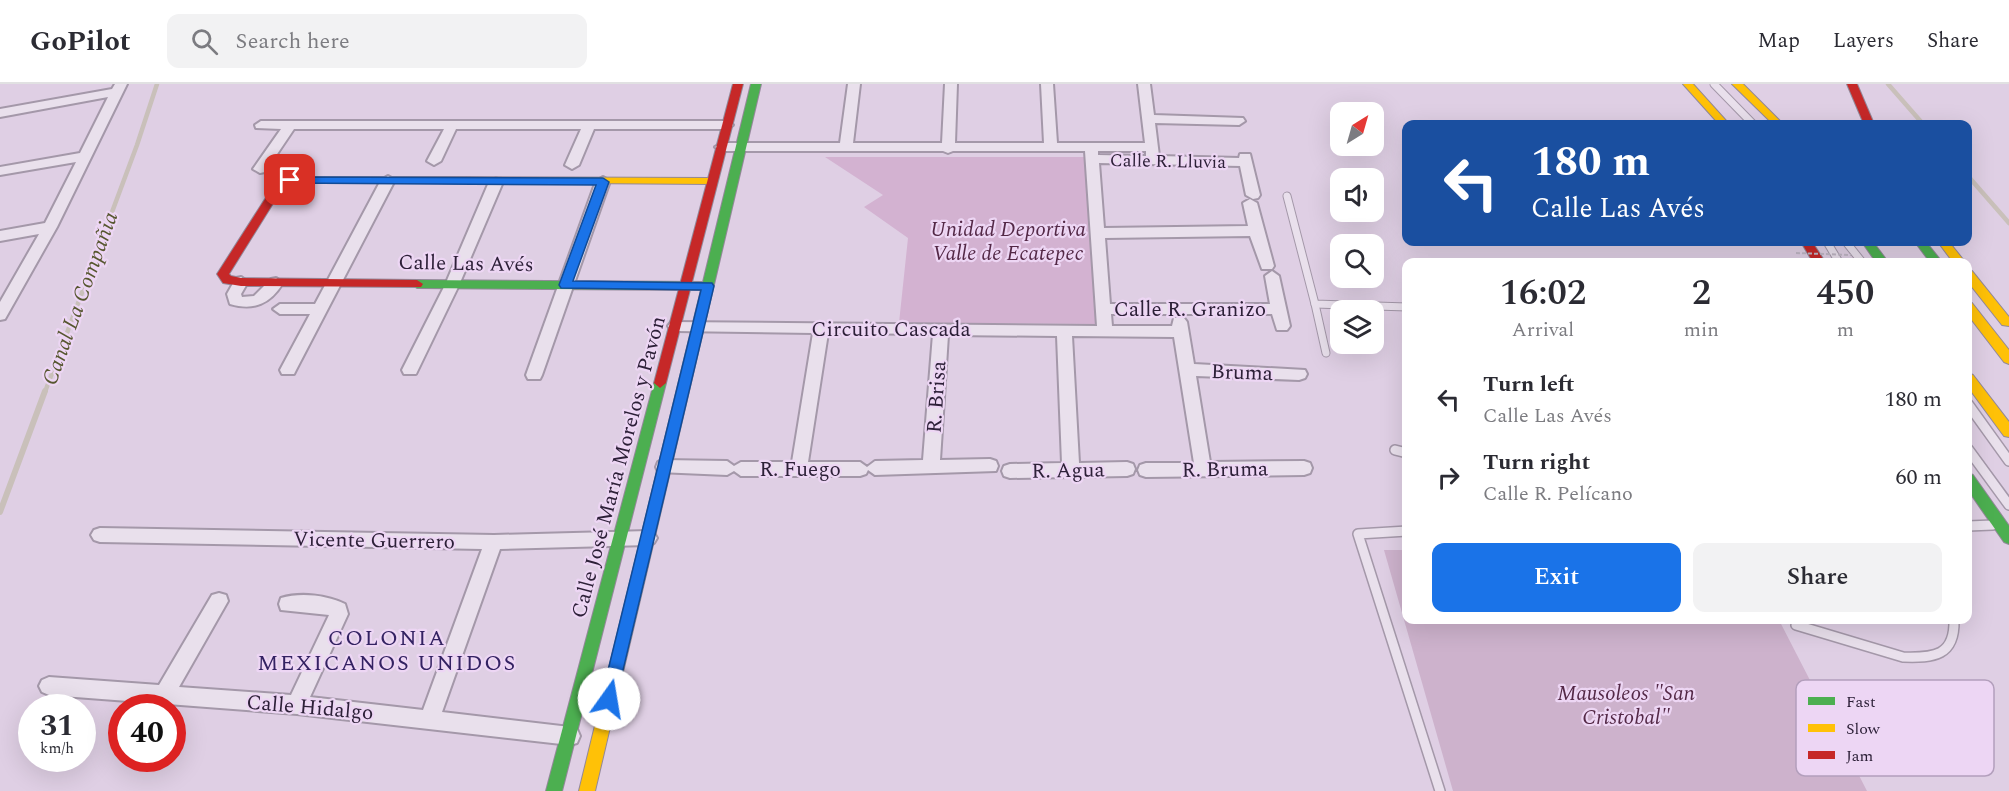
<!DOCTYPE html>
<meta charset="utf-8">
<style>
:root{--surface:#fff;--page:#f2f2f3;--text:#2b2b33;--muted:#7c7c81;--line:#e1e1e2;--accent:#1a73e8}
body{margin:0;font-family:Spectral,serif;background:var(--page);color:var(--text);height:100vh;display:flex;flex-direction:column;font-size:22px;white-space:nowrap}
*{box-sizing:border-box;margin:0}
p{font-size:20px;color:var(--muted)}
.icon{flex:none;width:33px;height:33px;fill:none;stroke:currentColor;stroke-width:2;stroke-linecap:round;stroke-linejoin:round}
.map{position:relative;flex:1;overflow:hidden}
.drawer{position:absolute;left:1402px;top:174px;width:570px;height:366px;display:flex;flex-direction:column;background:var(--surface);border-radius:12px;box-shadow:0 6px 24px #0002}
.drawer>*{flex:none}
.top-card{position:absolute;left:1402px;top:36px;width:570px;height:126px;border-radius:12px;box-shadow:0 6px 24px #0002;background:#1a4fa0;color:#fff;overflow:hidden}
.needle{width:39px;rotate:37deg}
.buttons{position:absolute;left:1330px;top:18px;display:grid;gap:12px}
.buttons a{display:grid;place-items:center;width:54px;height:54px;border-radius:12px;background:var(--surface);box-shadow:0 6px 24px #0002;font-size:30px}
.speed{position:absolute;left:18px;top:610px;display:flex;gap:12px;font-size:30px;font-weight:700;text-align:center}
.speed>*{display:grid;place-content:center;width:78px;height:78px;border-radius:50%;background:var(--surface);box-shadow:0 6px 24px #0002;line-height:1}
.speed small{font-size:15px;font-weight:400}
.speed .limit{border:9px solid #d22;background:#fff;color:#111}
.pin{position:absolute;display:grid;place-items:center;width:51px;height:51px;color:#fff;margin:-26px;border-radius:12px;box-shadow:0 3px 9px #0006}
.me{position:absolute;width:66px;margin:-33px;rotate:13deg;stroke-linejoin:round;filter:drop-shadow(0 0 4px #0008)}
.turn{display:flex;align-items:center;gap:21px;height:126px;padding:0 30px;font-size:27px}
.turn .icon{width:78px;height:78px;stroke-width:2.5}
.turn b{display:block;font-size:42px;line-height:51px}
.eta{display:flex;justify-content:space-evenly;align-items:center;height:102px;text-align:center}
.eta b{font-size:36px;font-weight:600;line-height:42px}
.primary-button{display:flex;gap:12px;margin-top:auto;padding:12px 30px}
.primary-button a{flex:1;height:69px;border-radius:12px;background:var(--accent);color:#fff;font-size:24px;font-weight:600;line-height:69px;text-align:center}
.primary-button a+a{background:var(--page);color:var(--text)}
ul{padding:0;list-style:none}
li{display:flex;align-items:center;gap:18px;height:78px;padding:0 30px}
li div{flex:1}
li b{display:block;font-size:22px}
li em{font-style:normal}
header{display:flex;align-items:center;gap:36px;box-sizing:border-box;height:84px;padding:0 30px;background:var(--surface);border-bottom:2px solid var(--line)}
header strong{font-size:28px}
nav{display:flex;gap:33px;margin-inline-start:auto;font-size:21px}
.search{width:420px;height:54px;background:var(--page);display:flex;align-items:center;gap:15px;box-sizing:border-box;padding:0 21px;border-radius:12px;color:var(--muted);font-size:22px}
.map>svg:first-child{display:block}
</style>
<header>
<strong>GoPilot</strong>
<div class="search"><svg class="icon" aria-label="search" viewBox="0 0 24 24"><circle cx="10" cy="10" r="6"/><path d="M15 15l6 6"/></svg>Search here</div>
<nav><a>Map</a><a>Layers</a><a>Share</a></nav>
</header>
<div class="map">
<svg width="2009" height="707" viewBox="0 0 2009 707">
<rect width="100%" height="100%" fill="#dfcfe4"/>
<!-- green -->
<path fill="#d3b2d1" d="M825 73H1087L1096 240 899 239 908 154 864 123 883 111Z"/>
<!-- cemetery -->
<path fill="#cdb2cc" d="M1384 466H1407V536H1779L1867 707H1453Z"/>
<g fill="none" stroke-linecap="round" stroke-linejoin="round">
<!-- stream-far1 -->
<g stroke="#c9c0ba" stroke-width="4.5">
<path d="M1888 0 1923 40"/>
<path d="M1968 92 2009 139"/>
<path d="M45 308 137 61 157 0"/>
</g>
<!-- stream -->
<path stroke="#c9c0ba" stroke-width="6" d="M0 428 45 307"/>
<defs>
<g id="lane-far1">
<path d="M1714 0 1753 40"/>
<path d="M1287 112 1315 220 1407 223"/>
<path d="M1827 158 1839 178"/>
<path d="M1846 158 1862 178"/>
<path d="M1315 220 1326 269"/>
</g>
<g id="lane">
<path d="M1968 320 2009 377"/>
<path d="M1968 365 2009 421"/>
<path d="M1395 366 1407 369"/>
<path d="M1968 442 1993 441"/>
<path d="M1407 447 1358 450 1440 707"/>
<path d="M1796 541 1903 573C1934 574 1955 572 1954 536"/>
</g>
<g id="street">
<path d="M115 0H127L57 143 5 235 0 236V218L39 150 0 157V147L45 139 76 78 0 91V83L80 69 108 13 0 33V25L112 5Z"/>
<path d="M848 0H860L853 59H942L945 0H957L955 59H1044L1041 0H1053L1057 59H1145L1138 0H1150L1154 31 1243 34 1245 37 1239 41 1155 39 1159 72 1239 74 1240 70H1250L1260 111 1258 114 1253 115 1246 111 1240 82 1099 79 1104 144 1248 142 1243 119 1250 115 1257 119 1274 182 1272 185H1262L1250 152 1105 154 1110 220H1270L1265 192 1272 187 1279 192 1290 242 1287 246H1277L1272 230H1111L1112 242H1172L1174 234H1184L1187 238 1194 280 1305 286 1307 290 1305 294 1299 296 1196 292 1210 378 1304 377 1310 379 1312 384 1310 389 1304 391 1146 393 1140 391 1138 386 1140 381 1146 379H1194L1174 253 1072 252 1079 379 1127 378 1133 380 1135 385 1133 390 1127 392 1010 394 1004 392 1002 387 1004 382 1010 380 1062 379 1057 252 948 251 940 376 990 375 996 377 998 382 996 387 875 391 868 386 866 390 860 392H741L734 387 727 391 658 388 656 383 658 378 664 376 727 377 734 382 741 378H792L813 249 676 247 671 246 668 242 671 238 1097 242 1085 67H953L948 69 943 67H722L715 63 722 59H840ZM1098 67H1146V72L1098 71ZM828 249 933 250 923 376 875 377 867 383 860 378H808Z"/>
<path d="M261 37H727L733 41 727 45H594L579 81 572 85 565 81 581 45H456L441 77 434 81 427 77 444 45H294L265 88 260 89 253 85 281 45 256 44 255 41Z"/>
<path d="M388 92 395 96 296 286 294 290H282L280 286 310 230H280L273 225 280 220H315L381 96Z"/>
<path d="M603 93 610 97 542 291 540 295H528L526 291 596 97Z"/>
<path d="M496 94 503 98 459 201 416 290H404L402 286 445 201 489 98Z"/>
<path d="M241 193 248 198 241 210 242 213 254 212 271 195 276 194 283 199C270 220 254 227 230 220L227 210 236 194Z"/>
<path d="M100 444 494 451 648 447 654 449 657 454 654 459 648 461 500 465 442 628 570 643 577 645 580 652 577 659 570 661 297 630 49 611 42 608 39 602 42 596 49 593 159 601 212 511 219 509 226 511 228 517 179 603 291 611 329 531 281 526 279 520 281 514C300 508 328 511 345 520L348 530 310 613 423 626 482 465 100 458 94 456 91 451 94 446Z"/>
</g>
<g id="fast">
<path d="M751 0H761L648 482 646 486 641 488 636 486 634 482 701 206 417 204 411 200 417 196 703 198Z"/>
<path d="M1862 158H1873L1888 178H1876Z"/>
<path d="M1915 158H1926L1942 178H1930Z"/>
<path d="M660 294 666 299 562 707H546L654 299Z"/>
<path d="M1968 389 1973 391 2009 442V460L2004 458 1968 406Z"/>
</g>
<g id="slow">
<path d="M1683 0H1693L1729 40H1719Z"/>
<path d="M1732 0H1743L1783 40H1773Z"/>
<path d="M465 93 711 94 716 97 711 100 461 98V94Z"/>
<path d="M1938 158H1949L1965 178H1953Z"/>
<path d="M1968 186 1972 187 2009 233V242L2002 241 1968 198Z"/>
<path d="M1968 218 1972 219 2009 266V280L2004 278 1968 231Z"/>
<path d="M1968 289 1973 291 2009 338V353L2004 352 1968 303Z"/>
<path d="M641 476 646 478 648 482 595 707H579L634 482 636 478Z"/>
</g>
<g id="jam">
<path d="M733 0H743L666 299 660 304 654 299Z"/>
<path d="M1847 0H1857L1874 40H1864Z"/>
<path d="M290 93H465L470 96 465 99H292L282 105 229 190 231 192 241 194 417 196 423 200 421 203 241 202 223 199 217 190 219 187 274 101Z"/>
<path d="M1801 158H1812L1825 178H1813Z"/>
</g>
</defs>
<!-- lane-far1 casing -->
<use href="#lane-far1" stroke="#a498a9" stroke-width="9"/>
<!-- lane casing -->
<use href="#lane" stroke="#a498a9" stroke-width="12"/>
<!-- street casing -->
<use href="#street" stroke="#a498a9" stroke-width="4"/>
<!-- fast casing -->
<use href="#fast" stroke="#938899" stroke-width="2"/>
<!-- slow casing -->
<use href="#slow" stroke="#938899" stroke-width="2"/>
<!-- jam casing -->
<use href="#jam" stroke="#938899" stroke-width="2"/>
<!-- lane-far1 -->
<use href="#lane-far1" stroke="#e9e0ec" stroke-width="7"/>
<!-- lane -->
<use href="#lane" stroke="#e9e0ec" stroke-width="9"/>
<!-- street -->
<use href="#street" fill="#e9e0ec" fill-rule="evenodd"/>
<!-- fast -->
<use href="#fast" fill="#4caf50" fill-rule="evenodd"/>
<!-- slow -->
<use href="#slow" fill="#ffc107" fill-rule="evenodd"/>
<!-- jam -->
<use href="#jam" fill="#c62828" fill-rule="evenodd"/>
<!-- path-bridge -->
<path stroke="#c0b7c5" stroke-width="2" stroke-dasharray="4 2" stroke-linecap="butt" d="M1796 169 1851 171"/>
</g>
<!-- route -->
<path fill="#1a73e8" stroke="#114b97" stroke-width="1.5" d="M290 93 603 94 609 98 573 197 712 199 714 202 615 620 609 622 604 620 601 615 701 206 561 204 559 201 596 101 286 99 284 96Z"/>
<g text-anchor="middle" stroke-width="4.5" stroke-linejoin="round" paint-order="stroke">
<!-- far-street labels -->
<g font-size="18" fill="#2d2038" stroke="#edd6f4">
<text transform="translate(1168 77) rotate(1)" y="6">Calle R. Lluvia</text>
</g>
<!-- park labels -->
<g font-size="21" font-style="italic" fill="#532846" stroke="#edd6f4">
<text x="1008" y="152">Unidad Deportiva<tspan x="1008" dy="24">Valle de Ecatepec</tspan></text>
<text x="1626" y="616">Mausoleos "San<tspan x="1626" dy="24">Cristobal"</tspan></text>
</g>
<!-- street labels -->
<g font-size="21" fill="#2d2038" stroke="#edd6f4">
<text transform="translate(466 179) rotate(1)" y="7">Calle Las Avés</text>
<text x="1190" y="232">Calle R. Granizo</text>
<text x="891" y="252">Circuito Cascada</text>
<text transform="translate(1242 288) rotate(2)" y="7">Bruma</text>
<text transform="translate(936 313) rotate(-86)" y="7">R. Brisa</text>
<text transform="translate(618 383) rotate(-75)" y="7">Calle José María Morelos y Pavón</text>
<text x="800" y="392">R. Fuego</text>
<text transform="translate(1225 385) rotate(-1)" y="7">R. Bruma</text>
<text transform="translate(1068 386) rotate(-1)" y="7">R. Agua</text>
<text transform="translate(374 456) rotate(1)" y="7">Vicente Guerrero</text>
<text transform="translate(310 623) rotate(5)" y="7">Calle Hidalgo</text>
</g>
<!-- water labels -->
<g font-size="22" font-style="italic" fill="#575730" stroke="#edd6f4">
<text transform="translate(79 214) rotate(-70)" y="8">Canal La Compañia</text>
</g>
<!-- neighbourhood labels -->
<g font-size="22" letter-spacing="1.5" fill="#332262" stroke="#edd6f4">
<text x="387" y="561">COLONIA<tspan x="387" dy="25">MEXICANOS UNIDOS</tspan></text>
</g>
</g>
<!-- legend -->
<rect x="1796" y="596" width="198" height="96" rx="9" fill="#edd6f4" stroke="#b39fbc" stroke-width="1.5"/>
<rect x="1808" y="613" width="27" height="8" fill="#4caf50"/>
<rect x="1808" y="640" width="27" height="8" fill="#ffc107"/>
<rect x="1808" y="667" width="27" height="8" fill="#c62828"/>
<g font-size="16" fill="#2d2038">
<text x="1846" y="623">Fast</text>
<text x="1846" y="650">Slow</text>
<text x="1846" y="677">Jam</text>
</g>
</svg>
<div class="buttons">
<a><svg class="needle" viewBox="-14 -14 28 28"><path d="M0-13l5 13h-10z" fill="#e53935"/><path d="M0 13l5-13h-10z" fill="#7c7c81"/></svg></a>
<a><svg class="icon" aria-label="sound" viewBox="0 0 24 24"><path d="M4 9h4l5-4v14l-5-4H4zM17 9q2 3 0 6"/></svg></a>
<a><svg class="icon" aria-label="search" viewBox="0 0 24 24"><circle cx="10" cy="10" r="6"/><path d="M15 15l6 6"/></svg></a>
<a><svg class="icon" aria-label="layers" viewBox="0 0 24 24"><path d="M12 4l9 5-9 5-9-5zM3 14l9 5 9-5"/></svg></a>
</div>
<div class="speed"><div>31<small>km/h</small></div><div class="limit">40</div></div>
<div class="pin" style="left:290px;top:96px;background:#d93025"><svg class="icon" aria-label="arrive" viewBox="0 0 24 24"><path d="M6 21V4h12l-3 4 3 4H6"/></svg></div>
<svg class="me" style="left:609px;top:615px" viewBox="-20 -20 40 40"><circle r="19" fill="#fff"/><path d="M0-13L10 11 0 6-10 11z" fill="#1a73e8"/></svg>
<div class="top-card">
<div class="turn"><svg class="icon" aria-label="left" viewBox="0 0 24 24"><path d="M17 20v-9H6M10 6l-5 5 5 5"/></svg><div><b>180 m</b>Calle Las Avés</div></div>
</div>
<section class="drawer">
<div class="eta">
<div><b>16:02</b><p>Arrival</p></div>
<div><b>2</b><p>min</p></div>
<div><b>450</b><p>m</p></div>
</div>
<ul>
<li><svg class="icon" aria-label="left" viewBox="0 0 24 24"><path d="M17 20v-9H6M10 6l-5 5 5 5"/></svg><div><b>Turn left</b><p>Calle Las Avés</p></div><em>180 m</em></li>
<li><svg class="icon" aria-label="right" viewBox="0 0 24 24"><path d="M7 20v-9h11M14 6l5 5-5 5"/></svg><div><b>Turn right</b><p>Calle R. Pelícano</p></div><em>60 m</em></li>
</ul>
<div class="primary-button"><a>Exit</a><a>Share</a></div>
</section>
</div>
